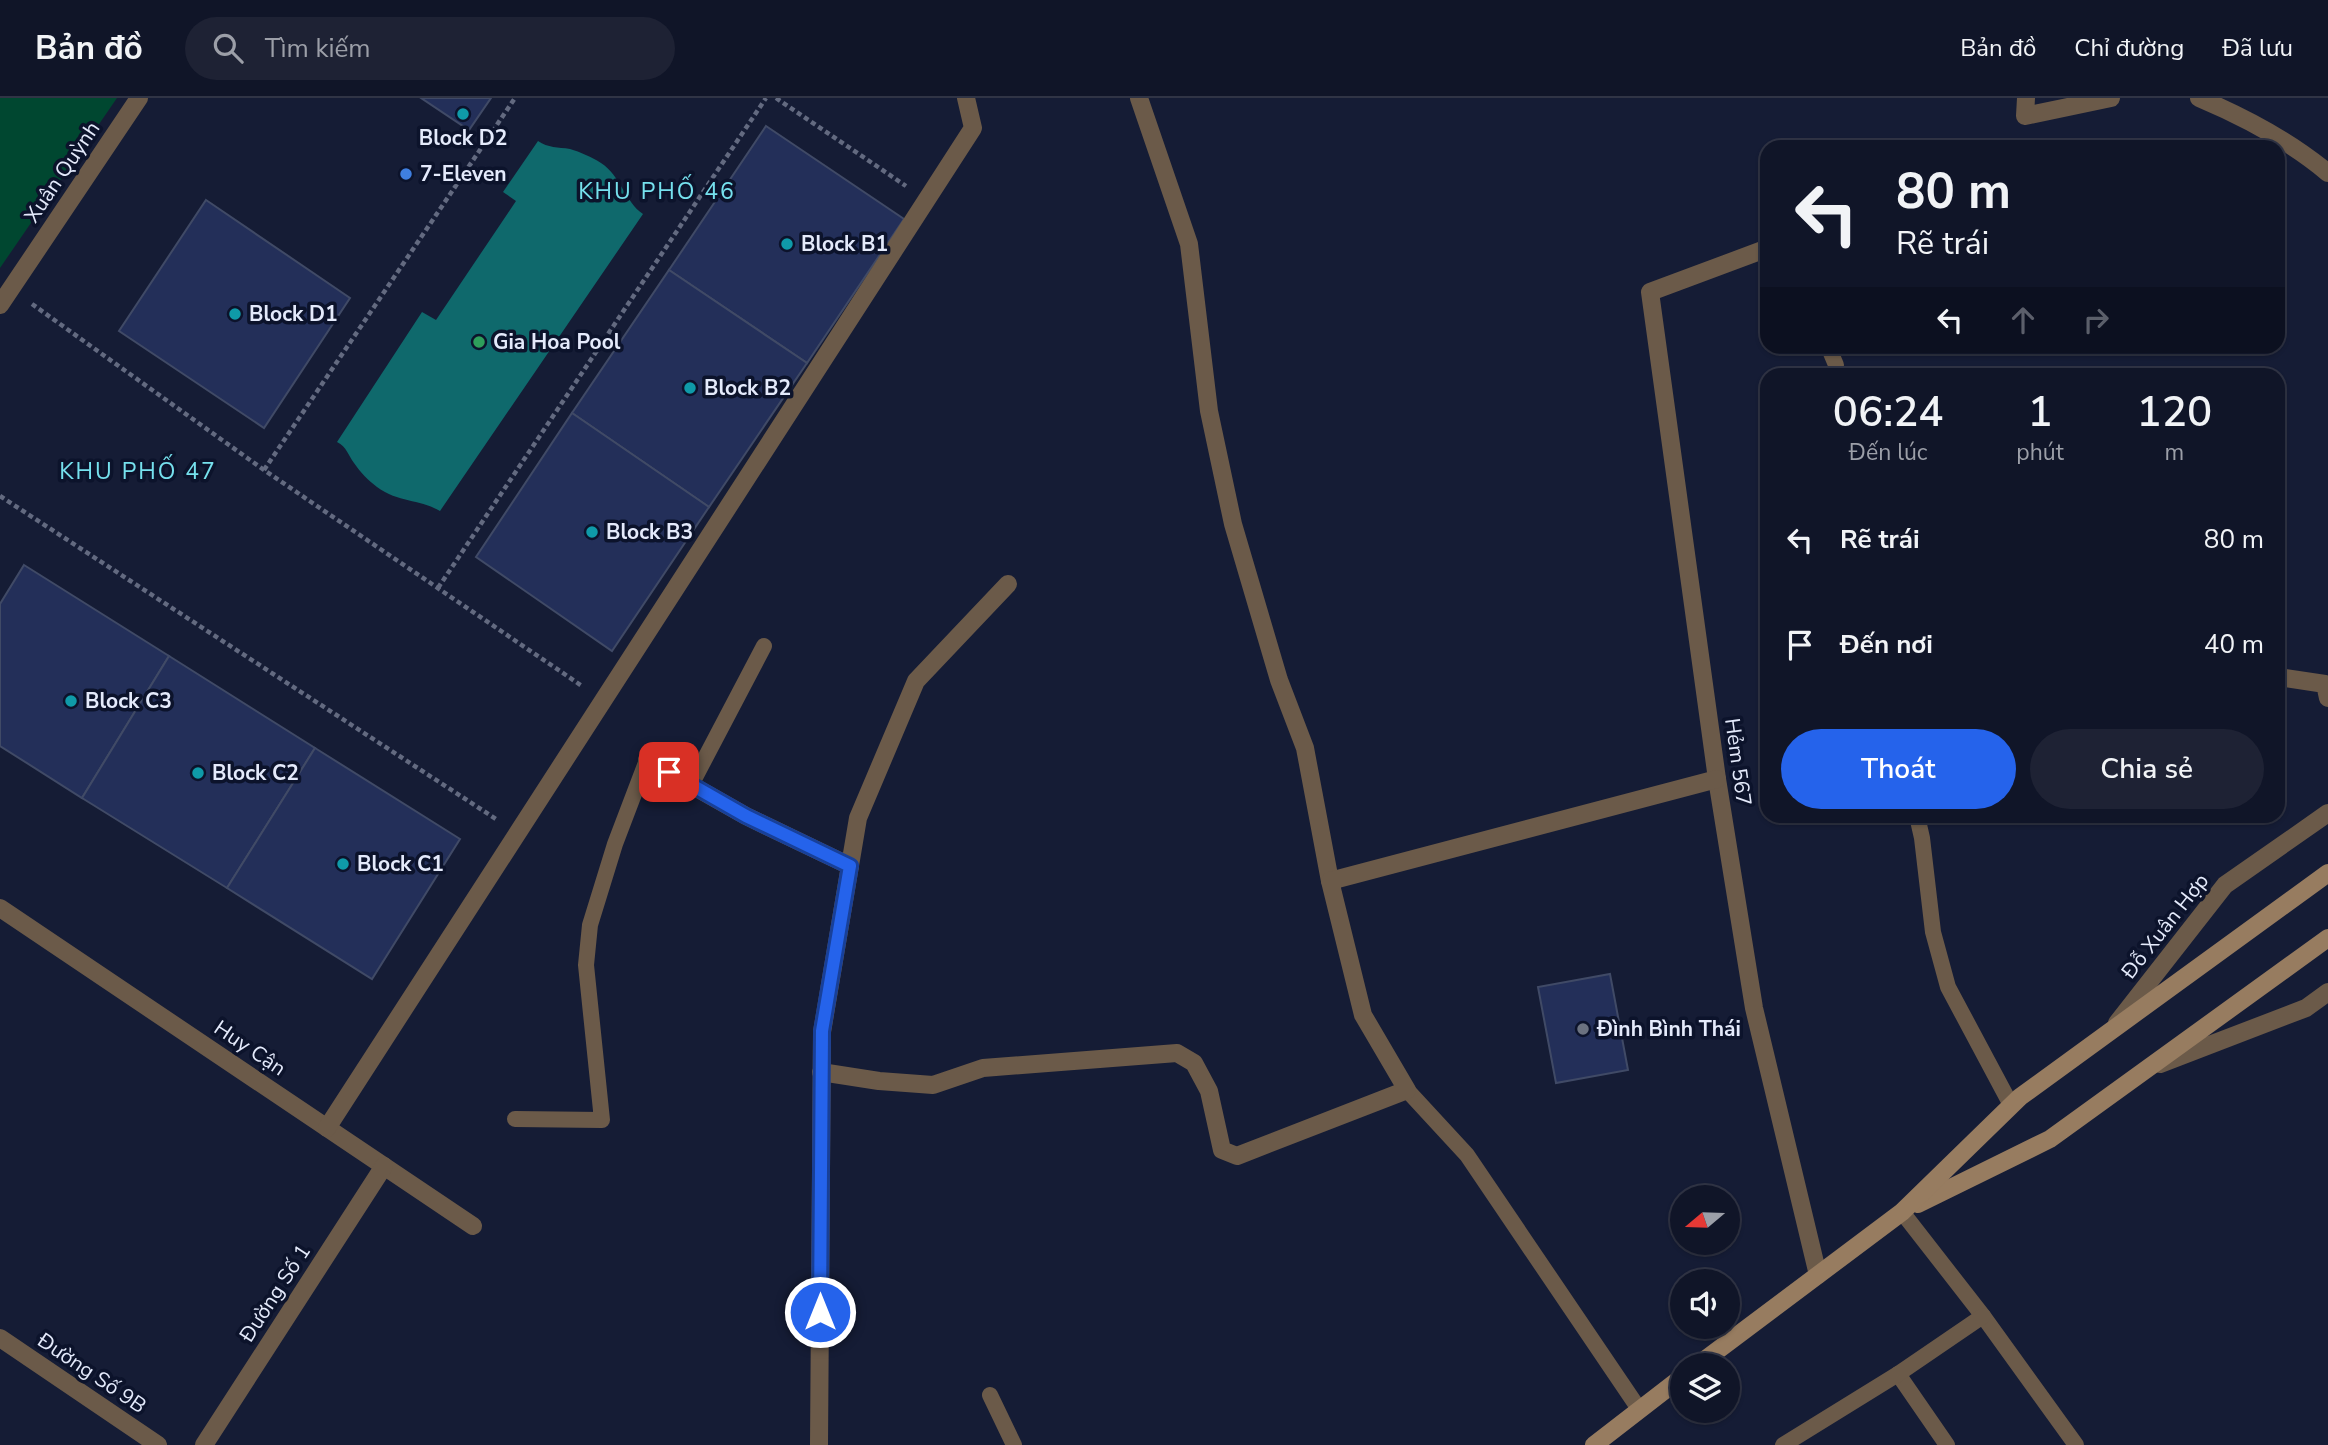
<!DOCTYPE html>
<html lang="vi">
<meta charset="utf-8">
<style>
:root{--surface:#101528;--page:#1e2234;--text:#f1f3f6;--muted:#9c9fa8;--line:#303445;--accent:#2563eb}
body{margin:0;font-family:"Nunito Sans",sans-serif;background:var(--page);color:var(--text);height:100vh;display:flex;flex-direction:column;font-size:26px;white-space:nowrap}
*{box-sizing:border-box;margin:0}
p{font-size:23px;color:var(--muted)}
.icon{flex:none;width:38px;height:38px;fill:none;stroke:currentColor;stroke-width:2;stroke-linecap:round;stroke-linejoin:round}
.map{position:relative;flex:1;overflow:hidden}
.drawer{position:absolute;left:1760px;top:270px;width:525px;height:455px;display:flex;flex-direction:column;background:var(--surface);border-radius:21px;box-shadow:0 2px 5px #0004,0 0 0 2px var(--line)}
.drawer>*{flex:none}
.hud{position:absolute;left:1760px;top:42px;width:525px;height:214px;border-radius:21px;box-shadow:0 2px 5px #0004,0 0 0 2px var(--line);background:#101528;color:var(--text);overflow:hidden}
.needle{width:46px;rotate:251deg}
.fabs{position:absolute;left:1670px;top:1087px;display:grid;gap:14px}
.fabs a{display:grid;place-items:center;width:70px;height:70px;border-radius:50%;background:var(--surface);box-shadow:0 2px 5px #0004,0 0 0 2px var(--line);font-size:35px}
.pin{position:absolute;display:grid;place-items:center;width:60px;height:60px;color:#fff;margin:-30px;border-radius:14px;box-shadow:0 4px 10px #0006}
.me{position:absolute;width:77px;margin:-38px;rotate:0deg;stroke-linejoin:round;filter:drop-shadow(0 0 5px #0008)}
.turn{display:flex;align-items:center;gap:24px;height:147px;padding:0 21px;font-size:32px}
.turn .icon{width:91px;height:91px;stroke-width:2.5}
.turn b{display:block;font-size:49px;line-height:60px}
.lanes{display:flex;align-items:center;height:66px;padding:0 21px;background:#0003;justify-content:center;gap:35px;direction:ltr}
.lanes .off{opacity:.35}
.eta{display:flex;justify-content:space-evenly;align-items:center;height:119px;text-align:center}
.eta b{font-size:42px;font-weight:600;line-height:49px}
.cta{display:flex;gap:14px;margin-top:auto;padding:14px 21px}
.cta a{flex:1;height:80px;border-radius:42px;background:var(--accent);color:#fff;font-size:28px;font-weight:600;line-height:80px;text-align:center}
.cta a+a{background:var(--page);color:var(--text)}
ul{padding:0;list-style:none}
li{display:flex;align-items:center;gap:21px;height:105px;padding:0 21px}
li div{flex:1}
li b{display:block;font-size:26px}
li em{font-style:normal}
header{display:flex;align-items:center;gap:42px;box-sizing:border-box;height:98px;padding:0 35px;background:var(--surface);border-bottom:2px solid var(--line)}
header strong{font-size:33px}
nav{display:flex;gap:38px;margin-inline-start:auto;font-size:24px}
.search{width:490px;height:63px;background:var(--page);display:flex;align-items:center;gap:18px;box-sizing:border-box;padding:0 24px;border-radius:38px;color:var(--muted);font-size:26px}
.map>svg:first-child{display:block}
</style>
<header>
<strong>Bản đồ</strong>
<div class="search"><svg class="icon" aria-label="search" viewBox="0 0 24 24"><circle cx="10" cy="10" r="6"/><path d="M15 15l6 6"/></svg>Tìm kiếm</div>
<nav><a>Bản đồ</a><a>Chỉ đường</a><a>Đã lưu</a></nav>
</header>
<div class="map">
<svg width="2328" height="1347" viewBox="0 0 2328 1347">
<rect width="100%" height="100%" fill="#151c35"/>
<!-- green -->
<path fill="#004730" d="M0 0H117L0 170Z"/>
<!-- water -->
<path fill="#0f696c" d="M538 43C548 50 558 49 570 51 580 54 592 59 601 65 621 78 625 104 643 116L440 413C420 401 399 405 377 389 369 383 360 374 354 365 348 357 347 349 337 344L422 214 436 222 516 103 503 94Z"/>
<!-- building -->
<g fill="#232f59" stroke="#404a66" stroke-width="2">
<path d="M421 0H491L469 32Z"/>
<path d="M766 28 904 121 807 265 669 172Z"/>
<path d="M206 102 350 200 264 330 119 233Z"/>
<path d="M669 172 807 265 709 409 572 315Z"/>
<path d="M572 315 709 409 612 553 476 459Z"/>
<path d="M24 467 169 558 82 700 0 648V506Z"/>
<path d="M169 558 315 650 227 790 82 700Z"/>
<path d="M315 650 460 741 372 881 227 790Z"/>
<path d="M1610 876 1628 972 1556 985 1538 889Z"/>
</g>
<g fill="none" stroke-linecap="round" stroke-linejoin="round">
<!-- path -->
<g stroke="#636a80" stroke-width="4.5" stroke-dasharray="5 3.5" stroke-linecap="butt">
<path d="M776 0 906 88"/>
<path d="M32 206 264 372 582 588"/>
<path d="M264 372 515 0"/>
<path d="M0 398 496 721"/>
<path d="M438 490 766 0"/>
</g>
<!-- service -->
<g stroke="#6b5a49" stroke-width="16">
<path d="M1828 248 1836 267"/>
<path d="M691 687 764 548"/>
<path d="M1917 718 1922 740 1933 834 1948 889 2011 1007"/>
<path d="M1407 992 1467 1057 1639 1311"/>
<path d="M515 1021 602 1022 586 867 590 827 615 746 647 662"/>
<path d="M1902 1114 1983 1218 2076 1347"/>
<path d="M1898 1276 1947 1347"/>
<path d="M990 1297 1014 1347"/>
<path d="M1783 1347 1898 1276 1983 1218"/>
</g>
<!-- minor -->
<g stroke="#6b5a49" stroke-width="18">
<path d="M1139 0 1189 146 1209 313 1233 426 1279 582 1305 650 1330 783"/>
<path d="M2026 0 2025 18 2111 0"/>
<path d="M2199 0C2244 19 2291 44 2328 75"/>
<path d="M1768 150 1650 194 1717 681 1754 910 1818 1177"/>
<path d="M0 207 139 0"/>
<path d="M2278 579 2325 586 2328 600"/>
<path d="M647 662 746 718 850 768"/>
<path d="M0 810 473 1128"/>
<path d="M2117 925 2225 787 2328 715"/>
<path d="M2160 966 2306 910 2328 894"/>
<path d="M821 974 879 983 933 987 983 970 1177 955 1194 965 1209 993 1222 1052 1237 1058 1407 992 1363 917 1330 783 1717 681"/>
<path d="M327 1030 973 30 966 0"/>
<path d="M0 1240 158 1347"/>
<path d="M204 1347 384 1068"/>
<path d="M819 1347 822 934 858 720 916 583 1008 486"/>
</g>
<!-- secondary -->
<g stroke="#977c60" stroke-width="18">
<path d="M1918 1106 2050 1041 2328 840"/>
<path d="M1698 1267 1902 1114 2020 999 2328 775"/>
<path d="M1594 1347 1682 1279"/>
</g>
</g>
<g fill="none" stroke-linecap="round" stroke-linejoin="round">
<defs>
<path id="route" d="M669 674 746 718 850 768 822 933 820 1214"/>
</defs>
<!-- route casing -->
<use href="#route" stroke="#184099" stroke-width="18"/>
<!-- route -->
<use href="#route" stroke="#2563eb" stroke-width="12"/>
</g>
<!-- markers -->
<g fill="#0f9aa8" stroke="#0c132b" stroke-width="2.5">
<circle cx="463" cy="16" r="7"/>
<circle cx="787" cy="146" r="7"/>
<circle cx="235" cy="216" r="7"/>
<circle cx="690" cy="290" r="7"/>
<circle cx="592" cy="434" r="7"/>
<circle cx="71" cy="603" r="7"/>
<circle cx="198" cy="675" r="7"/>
<circle cx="343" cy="766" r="7"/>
</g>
<circle fill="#3f7fe0" stroke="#0c132b" stroke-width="2.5" cx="406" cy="76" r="7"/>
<circle fill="#2e9e5b" stroke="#0c132b" stroke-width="2.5" cx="479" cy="244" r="7"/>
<circle fill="#6b7280" stroke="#0c132b" stroke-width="2.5" cx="1583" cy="931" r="7"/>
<g text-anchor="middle" stroke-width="7" stroke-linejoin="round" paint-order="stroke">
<!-- poi labels -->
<g font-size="21" font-weight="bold" fill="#e4eafb" stroke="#0c132b" text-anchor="start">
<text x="463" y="47" text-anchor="middle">Block D2</text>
<text x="420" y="83">7-Eleven</text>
<text x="801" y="153">Block B1</text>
<text x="249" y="223">Block D1</text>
<text x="493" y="251">Gia Hoa Pool</text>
<text x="704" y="297">Block B2</text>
<text x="606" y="441">Block B3</text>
<text x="85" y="610">Block C3</text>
<text x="212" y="682">Block C2</text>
<text x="357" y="773">Block C1</text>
<text x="1597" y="938">Đình Bình Thái</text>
</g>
<!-- street labels -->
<g font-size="21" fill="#e4eafb" stroke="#0c132b">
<text transform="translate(62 74) rotate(-56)" y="7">Xuân Quỳnh</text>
<text transform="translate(1738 664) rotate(82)" y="7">Hẻm 567</text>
<text transform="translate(2165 828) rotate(-52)" y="7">Đỗ Xuân Hợp</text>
<text transform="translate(250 950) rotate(34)" y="7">Huy Cận</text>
<text transform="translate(275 1195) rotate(-57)" y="7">Đường Số 1</text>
<text transform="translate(92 1275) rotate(34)" y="7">Đường Số 9B</text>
</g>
<!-- neighbourhood labels -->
<g font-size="23" letter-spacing="2" fill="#76e1ee" stroke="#0c132b">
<text x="657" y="101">KHU PHỐ 46</text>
<text x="138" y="381">KHU PHỐ 47</text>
</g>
</g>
</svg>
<div class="fabs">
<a><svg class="needle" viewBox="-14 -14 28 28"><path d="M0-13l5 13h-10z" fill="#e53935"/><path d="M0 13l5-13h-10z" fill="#9c9fa8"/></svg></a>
<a><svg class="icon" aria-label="sound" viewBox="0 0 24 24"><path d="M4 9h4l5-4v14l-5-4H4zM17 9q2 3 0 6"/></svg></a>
<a><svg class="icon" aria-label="layers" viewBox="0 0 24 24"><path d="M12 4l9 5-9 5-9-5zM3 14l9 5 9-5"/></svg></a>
</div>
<div class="pin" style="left:669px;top:674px;background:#d93025"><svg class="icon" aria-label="arrive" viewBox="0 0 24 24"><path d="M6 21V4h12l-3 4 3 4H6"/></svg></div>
<svg class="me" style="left:820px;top:1214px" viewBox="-20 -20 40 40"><circle r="17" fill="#2563eb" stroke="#fff" stroke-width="3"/><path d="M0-11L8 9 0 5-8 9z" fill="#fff"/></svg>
<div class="hud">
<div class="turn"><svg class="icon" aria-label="left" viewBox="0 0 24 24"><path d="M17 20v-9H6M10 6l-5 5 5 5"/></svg><div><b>80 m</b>Rẽ trái</div></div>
<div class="lanes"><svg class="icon" aria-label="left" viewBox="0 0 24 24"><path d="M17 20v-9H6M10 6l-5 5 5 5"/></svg><svg class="icon off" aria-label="ahead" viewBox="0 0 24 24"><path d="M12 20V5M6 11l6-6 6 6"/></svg><svg class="icon off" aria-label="right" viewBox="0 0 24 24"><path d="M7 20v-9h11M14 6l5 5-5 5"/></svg></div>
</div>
<section class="drawer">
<div class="eta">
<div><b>06:24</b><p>Đến lúc</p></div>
<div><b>1</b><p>phút</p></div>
<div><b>120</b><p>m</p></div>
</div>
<ul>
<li><svg class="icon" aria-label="left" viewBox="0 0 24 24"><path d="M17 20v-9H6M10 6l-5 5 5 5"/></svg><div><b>Rẽ trái</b></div><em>80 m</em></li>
<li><svg class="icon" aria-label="arrive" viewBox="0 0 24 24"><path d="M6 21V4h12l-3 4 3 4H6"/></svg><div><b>Đến nơi</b></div><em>40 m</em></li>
</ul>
<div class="cta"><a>Thoát</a><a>Chia sẻ</a></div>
</section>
</div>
